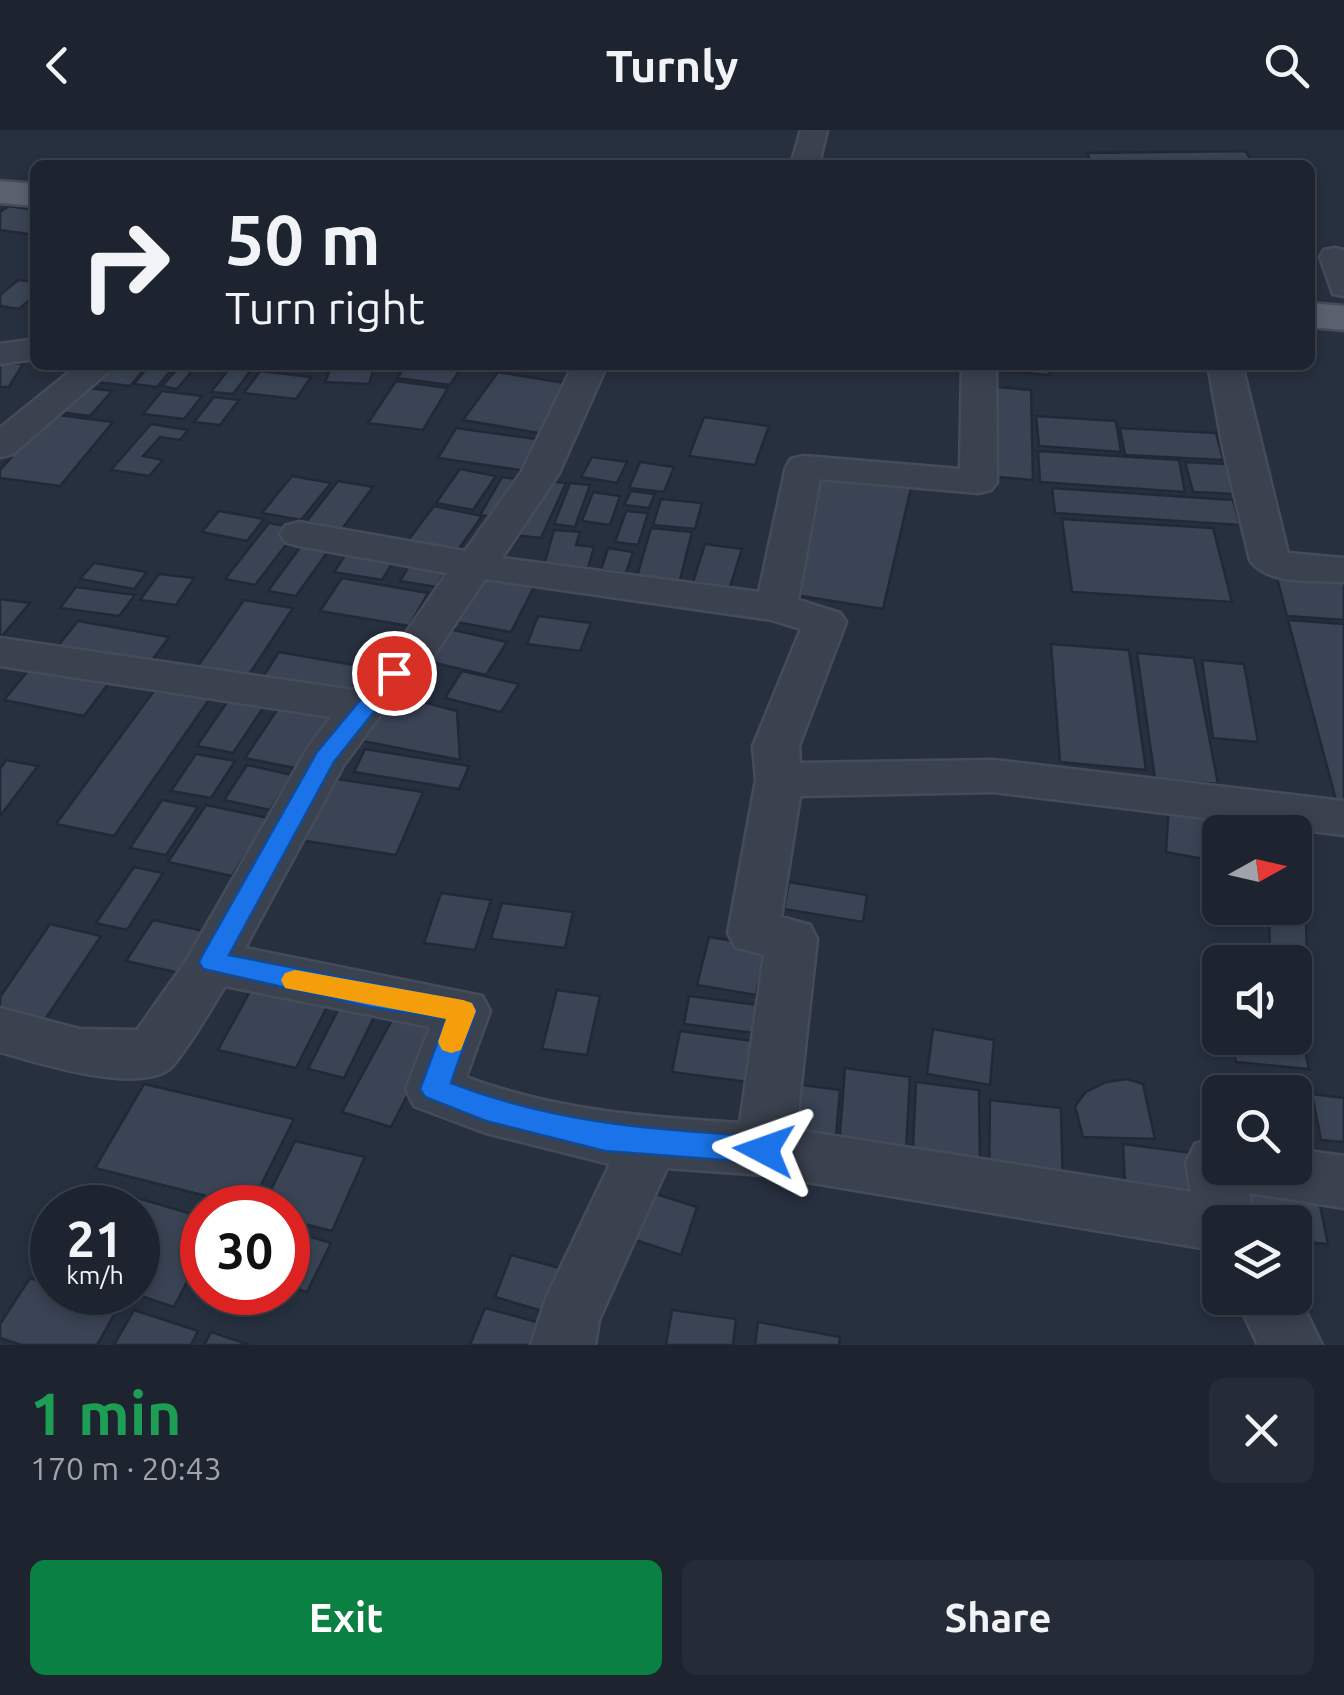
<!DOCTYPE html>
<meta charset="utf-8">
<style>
:root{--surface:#1d242f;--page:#252c37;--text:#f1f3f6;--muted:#a0a4aa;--line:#3b414b;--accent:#0b8043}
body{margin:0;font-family:Ubuntu,sans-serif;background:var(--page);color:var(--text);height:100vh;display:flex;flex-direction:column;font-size:38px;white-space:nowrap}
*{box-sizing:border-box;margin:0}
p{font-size:32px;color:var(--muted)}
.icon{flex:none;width:55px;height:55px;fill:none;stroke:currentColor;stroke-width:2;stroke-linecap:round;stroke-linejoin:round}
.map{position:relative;height:1215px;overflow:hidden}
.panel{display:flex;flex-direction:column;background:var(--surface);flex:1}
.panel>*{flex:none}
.guide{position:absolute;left:30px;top:30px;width:1285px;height:210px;border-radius:15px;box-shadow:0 5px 15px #0003,0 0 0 2px var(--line);background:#1d242f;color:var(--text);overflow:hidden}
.needle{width:65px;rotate:82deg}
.tools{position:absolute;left:1202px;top:685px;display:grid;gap:20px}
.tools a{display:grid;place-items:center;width:110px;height:110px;border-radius:15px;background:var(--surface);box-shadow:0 5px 15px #0003,0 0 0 2px var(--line);font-size:50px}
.speed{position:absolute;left:30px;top:1055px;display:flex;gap:20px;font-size:50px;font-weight:700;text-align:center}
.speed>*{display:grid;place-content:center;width:130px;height:130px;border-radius:50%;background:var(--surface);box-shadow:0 5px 15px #0003,0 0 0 2px var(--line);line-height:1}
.speed small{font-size:25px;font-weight:400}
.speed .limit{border:15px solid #d22;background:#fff;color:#111}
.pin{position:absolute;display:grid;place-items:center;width:85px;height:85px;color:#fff;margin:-42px;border:5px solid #fff;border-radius:50%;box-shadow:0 2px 10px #0007}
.me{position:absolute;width:110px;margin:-55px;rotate:274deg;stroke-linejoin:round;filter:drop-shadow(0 0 8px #0008)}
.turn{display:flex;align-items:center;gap:35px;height:210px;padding:0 30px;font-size:45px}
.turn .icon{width:130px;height:130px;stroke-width:2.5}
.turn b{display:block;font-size:70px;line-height:85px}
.round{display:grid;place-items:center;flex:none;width:105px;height:105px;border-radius:15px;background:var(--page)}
.head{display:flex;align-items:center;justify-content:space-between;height:170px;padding:0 30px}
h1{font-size:60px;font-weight:700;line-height:75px;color:#1e9e55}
.primary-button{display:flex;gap:20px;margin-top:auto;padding:20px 30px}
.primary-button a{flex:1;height:115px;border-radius:15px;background:var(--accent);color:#fff;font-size:40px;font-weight:700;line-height:115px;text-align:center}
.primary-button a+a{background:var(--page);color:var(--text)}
header{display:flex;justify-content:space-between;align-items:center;height:130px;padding:0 30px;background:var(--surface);font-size:45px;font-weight:700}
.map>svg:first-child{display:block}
</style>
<header><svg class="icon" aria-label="back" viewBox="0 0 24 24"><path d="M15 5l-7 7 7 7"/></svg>Turnly<svg class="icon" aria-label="search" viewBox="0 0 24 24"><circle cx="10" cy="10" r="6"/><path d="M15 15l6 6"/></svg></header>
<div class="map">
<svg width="1344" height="1215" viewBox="0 0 1344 1215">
<rect width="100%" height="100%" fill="#27303f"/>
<!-- building -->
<g fill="#3a4455" stroke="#222936" stroke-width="2.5">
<path d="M1245 21 1255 35H1093L1087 23Z"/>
<path d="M9 76 35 80V105L0 100V82Z"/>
<path d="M18 150 35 152V165L19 179 0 176V165Z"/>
<path d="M0 232 23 234 9 257H0Z"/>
<path d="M102 235 144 240 130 256 88 251Z"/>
<path d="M181 235H197L177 259 162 256Z"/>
<path d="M232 235H255L233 264 211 262Z"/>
<path d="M406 235H463L450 255 397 248Z"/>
<path d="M989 235H1049L1050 245 989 240Z"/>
<path d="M148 237 171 240 157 257 134 254Z"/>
<path d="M331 238 374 239 369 254 325 252Z"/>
<path d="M260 241 311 247 296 269 244 263Z"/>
<path d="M498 242 577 255 544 304 463 290Z"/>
<path d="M396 251 448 258 423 300 368 293Z"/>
<path d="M987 256 1031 260 1033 350 986 346Z"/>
<path d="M81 257 112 261 90 286 58 282Z"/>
<path d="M162 261 202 266 184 289 143 284Z"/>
<path d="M214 267 239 270 220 295 194 292Z"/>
<path d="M50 284 113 292 60 356 0 348V340Z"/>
<path d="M1036 286 1116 291 1121 322 1039 316Z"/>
<path d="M704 287 769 296 755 335 689 326Z"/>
<path d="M151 294 188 300 180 310 160 307 143 326 163 330 149 346 111 340Z"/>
<path d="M456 298 543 310 526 341 438 328Z"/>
<path d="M1120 298 1216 303 1223 330 1125 325Z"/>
<path d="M1038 321 1179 330 1185 362 1040 352Z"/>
<path d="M592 327 627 332 617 353 581 347Z"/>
<path d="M640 332 674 337 664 362 629 358Z"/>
<path d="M1185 332 1226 334 1235 364 1193 362Z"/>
<path d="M460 339 496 346 473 380 436 373Z"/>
<path d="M818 345 911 358 883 479 782 463Z"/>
<path d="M292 346 331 353 301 390 262 383Z"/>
<path d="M502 347 530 351 508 389 480 385Z"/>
<path d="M538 350 566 353 541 408 512 405Z"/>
<path d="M338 351 373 357 342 399 306 392Z"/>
<path d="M570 353 590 355 575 397 554 394Z"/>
<path d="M1052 358 1233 370 1240 395 1055 383Z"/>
<path d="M631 361 655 364 649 378 624 375Z"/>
<path d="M593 362 620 366 610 395 582 391Z"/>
<path d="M661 369 702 373 695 399 653 395Z"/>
<path d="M434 376 482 386 453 427 403 417Z"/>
<path d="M219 381 264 389 247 411 202 402Z"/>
<path d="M626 381 648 383 638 415 615 412Z"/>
<path d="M1062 389 1213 398 1232 472 1072 462Z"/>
<path d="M269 393 299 398 255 455 225 449Z"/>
<path d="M651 398 692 402 679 454 636 450Z"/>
<path d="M554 400 580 402 576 415 594 417 588 438 544 435Z"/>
<path d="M304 412 331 417 296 466 268 461Z"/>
<path d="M705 414 742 419 730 457 693 452Z"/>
<path d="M350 418 397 426 382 450 334 442Z"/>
<path d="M608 418 633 422 626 443 601 440Z"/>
<path d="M413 429 449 435 436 457 400 451Z"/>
<path d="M94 433 147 442 134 459 80 449Z"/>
<path d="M473 441 537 451 511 502 445 490Z"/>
<path d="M159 444 194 448 176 475 140 470Z"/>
<path d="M1276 444 1344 449V490L1287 486Z"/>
<path d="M342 448 428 463 409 496 320 481Z"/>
<path d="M76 457 135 465 119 486 60 478Z"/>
<path d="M0 469 30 473 1 507H0Z"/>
<path d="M244 470 293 478 246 549 195 540Z"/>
<path d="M538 486 591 493 580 521 527 514Z"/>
<path d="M1288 490 1344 494V675L1337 674Z"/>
<path d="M78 491 169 507 141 545 48 528Z"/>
<path d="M440 497 507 512 486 545 418 529Z"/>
<path d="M1051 514 1129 520 1146 640 1060 632Z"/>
<path d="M279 522 365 537 344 572 257 556Z"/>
<path d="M1137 523 1194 528 1218 654 1155 649Z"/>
<path d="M1202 530 1244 534 1258 612 1213 608Z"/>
<path d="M32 536 111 550 84 586 4 570Z"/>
<path d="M462 541 519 554 501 582 445 568Z"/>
<path d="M159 554 213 564 114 706 56 694Z"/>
<path d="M234 562 269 569 233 623 197 616Z"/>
<path d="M389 563 457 581 460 630 347 608Z"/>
<path d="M283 571 335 581 300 639 245 628Z"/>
<path d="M365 619 469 636 459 659 354 642Z"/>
<path d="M196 624 235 631 211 668 171 661Z"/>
<path d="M6 630 38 636 0 686V639Z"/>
<path d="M247 635 292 645 270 680 224 670Z"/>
<path d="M324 647 423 662 396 725 293 709Z"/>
<path d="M162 670 198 677 166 725 130 718Z"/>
<path d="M1169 672 1227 683 1226 702H1220V732L1166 722Z"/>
<path d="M206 675 268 688 232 746 168 732Z"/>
<path d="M134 737 163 743 127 800 96 793Z"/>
<path d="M789 752 867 765 863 792 784 779Z"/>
<path d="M441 763 491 770 475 820 424 813Z"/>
<path d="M502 773 573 782 565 818 491 809Z"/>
<path d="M1269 780 1306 787 1307 835 1270 828Z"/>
<path d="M153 790 208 802 184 844 126 831Z"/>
<path d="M50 794 101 806 40 897 0 888V867Z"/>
<path d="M709 807 766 816 756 865 697 855Z"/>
<path d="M254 854 330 871 296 938 218 920Z"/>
<path d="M557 860 600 866 587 925 542 919Z"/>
<path d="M689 866 758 875 754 903 684 894Z"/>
<path d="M343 870 378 879 344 948 308 939Z"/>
<path d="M400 875 447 888 391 997 342 982Z"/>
<path d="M933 899 994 910 990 955 927 944Z"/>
<path d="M680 901 753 911 748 952 672 942Z"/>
<path d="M1231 908H1302L1309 939 1236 932Z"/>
<path d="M845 938 910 947 905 1039 838 1029Z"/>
<path d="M1127 949 1143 954 1155 1009 1083 1007 1075 976 1086 962 1106 952Z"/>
<path d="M781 952 840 960 835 1017 771 1009Z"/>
<path d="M916 952 979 960 980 1040 912 1036Z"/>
<path d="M144 954 294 989 250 1077 95 1038Z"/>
<path d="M1312 964 1344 968V1012L1321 1010Z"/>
<path d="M990 970 1061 978 1063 1060 989 1050Z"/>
<path d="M295 1011 365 1027 332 1101 288 1090V1078H262Z"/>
<path d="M1123 1014 1193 1023 1200 1083 1126 1074Z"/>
<path d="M1239 1039 1314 1047 1328 1114 1295 1111V1092H1248Z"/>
<path d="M90 1054 202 1087V1123L174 1177 129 1162H138V1078H75Z"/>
<path d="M637 1058 697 1077 681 1125 620 1105Z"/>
<path d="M288 1100 331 1113 307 1162 288 1156Z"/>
<path d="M511 1125 571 1141 556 1185 495 1167Z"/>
<path d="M30 1148 52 1155V1162H76L119 1176 97 1215H21L0 1208V1194Z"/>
<path d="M485 1178 551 1196 545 1215H470Z"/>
<path d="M134 1180 198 1201 191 1215H114Z"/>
<path d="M672 1180 736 1189 733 1215H666Z"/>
<path d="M758 1192 840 1207 839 1215H755Z"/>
<path d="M211 1202 250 1215H204Z"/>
</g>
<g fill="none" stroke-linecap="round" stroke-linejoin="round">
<defs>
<g id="minor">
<path d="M801 0H827L819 35H791Z"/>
<path d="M1335 118 1344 120V166L1333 164 1320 127 1324 120Z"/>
<path d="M35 209V229L0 234V214Z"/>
<path d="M78 235H116L13 324 0 327V298Z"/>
<path d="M573 235H607L559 343 502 428 759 462 786 337 791 329 804 326 960 339 962 235H996L997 352 991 360 978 363 820 349 798 470 840 483 846 492 799 616 800 633 994 630 1344 671V705L994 662 800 666 781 787 810 795 817 809 796 1000 1191 1062 1186 1032 1195 1014 1220 1007V1038H1295V1019L1344 1026V1078L1249 1063 1254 1092H1220V1121L765 1045 667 1038 599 1190 595 1215H531L546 1168 610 1034 486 1003 414 976 406 959 430 897 225 856C216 871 180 932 168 940 133 963 38 933 0 922V878L79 899 137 900 186 831 309 616 331 587 0 536V508L353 560 399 513 447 443 299 416 285 412 280 404 285 396 299 392 465 421 521 343ZM485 449 772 490 801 499 753 616 756 650 728 803 735 817 764 825 740 993C646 987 556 981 466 947L490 881 482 866 245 818 343 636 390 572 429 533Z"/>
<path d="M1208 235H1242L1288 423 1344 428V452C1315 450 1268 456 1250 430L1223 318Z"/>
<path d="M1295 1159 1322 1215H1258L1236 1168H1295Z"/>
</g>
<g id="major">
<path d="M0 51 35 54V76L0 73Z"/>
<path d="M1310 173 1344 176V200L1310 197Z"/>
</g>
</defs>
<!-- minor casing -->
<use href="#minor" stroke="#454b58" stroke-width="5"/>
<!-- major casing -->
<use href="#major" stroke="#454b58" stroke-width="5"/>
<!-- minor -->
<use href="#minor" fill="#3b424f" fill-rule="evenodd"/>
<!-- major -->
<use href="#major" fill="#5a616f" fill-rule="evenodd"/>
</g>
<!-- route -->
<path fill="#1a73e8" stroke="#114b97" stroke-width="2.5" d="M394 536 405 543 334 632 229 825 472 873 476 881 451 953C557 994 653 999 764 1007L775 1011 779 1020 775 1029 764 1033 605 1021 486 991 425 967 420 959 446 889 370 877 203 839 199 832 203 824 317 622 387 538Z"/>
<!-- slow -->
<path fill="#f59e0b" d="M295 840 463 870 472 873 476 881 461 920 451 923 442 920 438 912 446 889 285 858 281 850 285 843Z"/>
</svg>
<div class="tools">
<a><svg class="needle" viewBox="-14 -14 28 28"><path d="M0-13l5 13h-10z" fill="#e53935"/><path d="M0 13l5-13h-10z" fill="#a0a4aa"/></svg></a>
<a><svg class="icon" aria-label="sound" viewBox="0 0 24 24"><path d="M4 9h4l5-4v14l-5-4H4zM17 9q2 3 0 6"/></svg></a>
<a><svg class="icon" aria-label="search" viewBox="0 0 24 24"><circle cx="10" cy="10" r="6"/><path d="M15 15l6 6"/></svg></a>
<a><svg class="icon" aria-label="layers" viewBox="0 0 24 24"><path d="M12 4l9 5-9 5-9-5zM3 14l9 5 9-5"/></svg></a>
</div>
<div class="speed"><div>21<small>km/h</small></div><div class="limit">30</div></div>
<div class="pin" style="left:394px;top:543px;background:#d93025"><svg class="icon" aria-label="arrive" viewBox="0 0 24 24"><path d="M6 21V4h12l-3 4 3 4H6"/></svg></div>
<svg class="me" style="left:764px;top:1020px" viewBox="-20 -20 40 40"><path d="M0-17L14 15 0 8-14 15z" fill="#1a73e8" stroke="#fff" stroke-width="4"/></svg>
<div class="guide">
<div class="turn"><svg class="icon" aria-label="right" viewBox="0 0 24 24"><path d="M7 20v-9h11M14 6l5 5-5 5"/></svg><div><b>50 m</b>Turn right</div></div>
</div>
</div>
<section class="panel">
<div class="head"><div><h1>1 min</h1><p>170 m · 20:43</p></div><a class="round"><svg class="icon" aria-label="close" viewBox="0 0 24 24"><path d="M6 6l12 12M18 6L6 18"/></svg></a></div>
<div class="primary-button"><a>Exit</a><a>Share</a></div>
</section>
